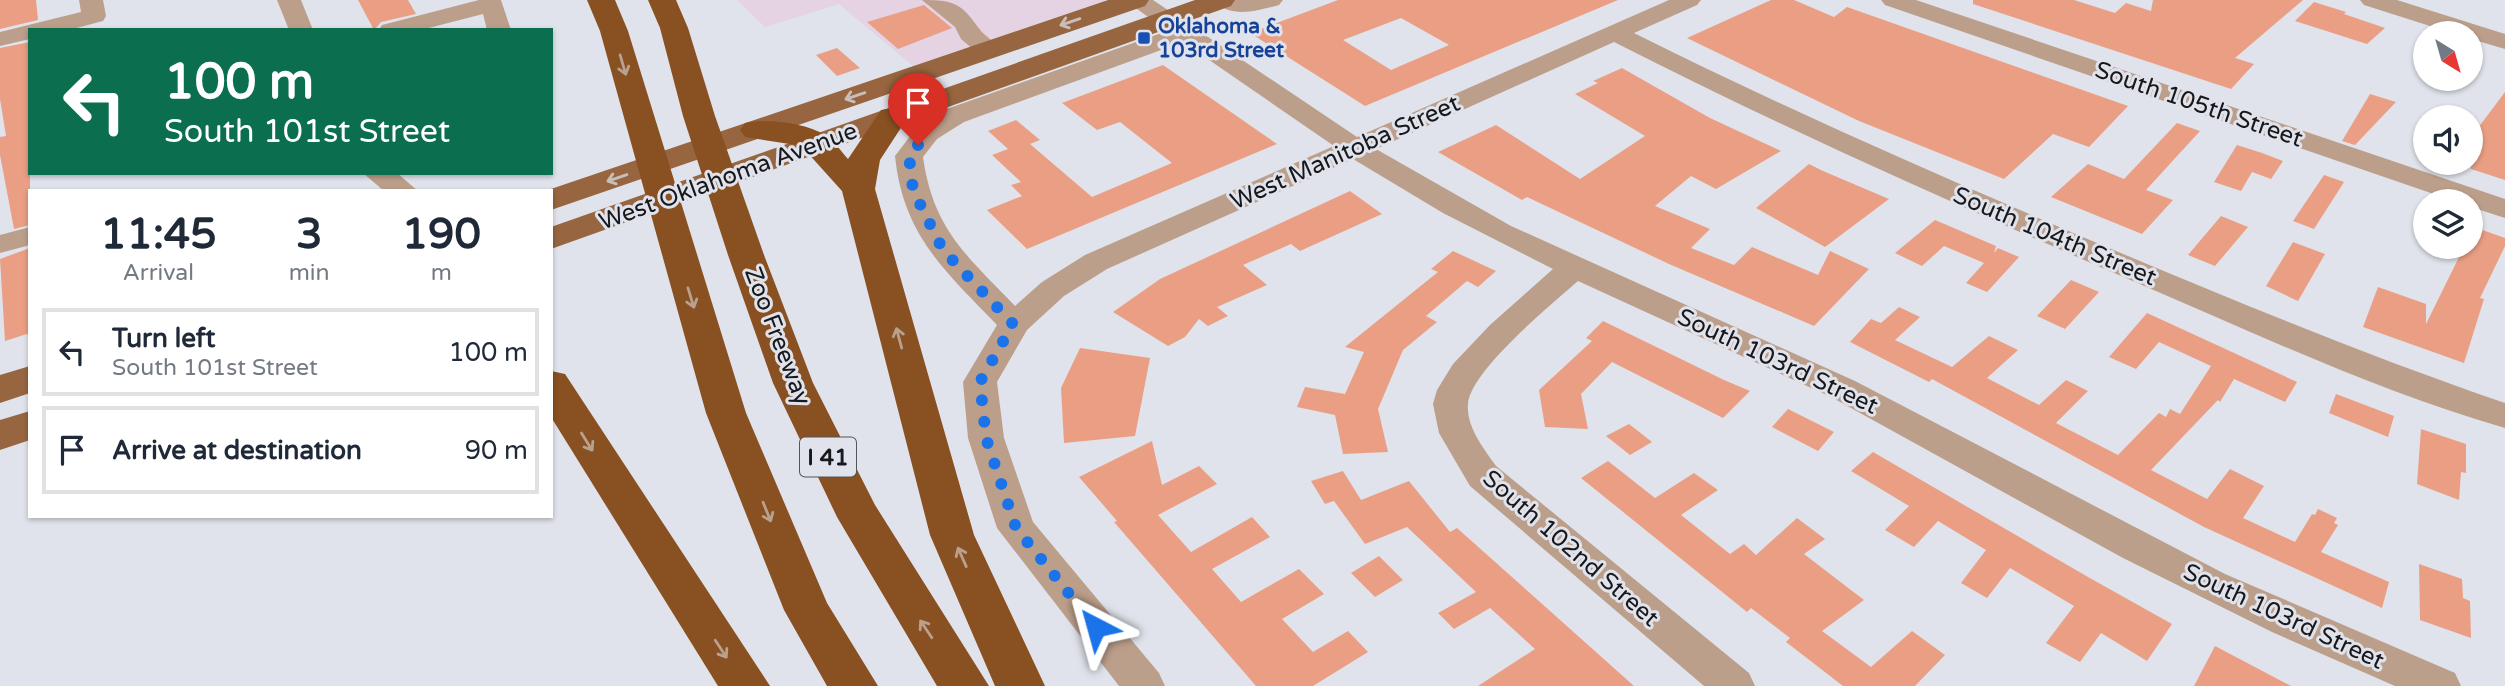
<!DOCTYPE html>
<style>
:root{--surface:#fff;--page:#f2f2f3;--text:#1f2937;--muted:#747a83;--line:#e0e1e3}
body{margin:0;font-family:"Varela Round",sans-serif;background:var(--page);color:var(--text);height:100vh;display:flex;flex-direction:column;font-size:26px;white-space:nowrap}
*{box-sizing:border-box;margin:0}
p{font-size:23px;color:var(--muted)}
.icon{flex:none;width:38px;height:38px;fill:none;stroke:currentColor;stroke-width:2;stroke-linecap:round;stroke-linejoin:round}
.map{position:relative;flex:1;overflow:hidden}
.panel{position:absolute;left:28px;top:189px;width:525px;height:329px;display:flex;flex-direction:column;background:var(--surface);border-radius:0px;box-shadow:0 2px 5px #0004}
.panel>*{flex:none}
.banner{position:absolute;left:28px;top:28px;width:525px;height:147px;border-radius:0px;box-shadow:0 2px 5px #0004;background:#0b6e4f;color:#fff;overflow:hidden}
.needle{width:46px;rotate:143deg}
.fabs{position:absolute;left:2413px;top:21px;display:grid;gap:14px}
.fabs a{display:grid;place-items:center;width:70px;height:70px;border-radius:50%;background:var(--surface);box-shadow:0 2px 5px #0004;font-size:35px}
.pin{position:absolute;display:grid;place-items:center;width:60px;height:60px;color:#fff;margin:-72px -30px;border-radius:50% 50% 50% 0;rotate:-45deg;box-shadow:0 0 7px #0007}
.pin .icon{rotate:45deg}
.me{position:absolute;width:77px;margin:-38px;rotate:321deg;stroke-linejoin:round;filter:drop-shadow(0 0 5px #0008)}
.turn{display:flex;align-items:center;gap:24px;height:147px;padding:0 21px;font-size:32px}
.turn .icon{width:91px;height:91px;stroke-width:2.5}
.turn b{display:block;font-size:49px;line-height:60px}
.eta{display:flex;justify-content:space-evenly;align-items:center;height:119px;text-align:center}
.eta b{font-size:42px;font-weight:700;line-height:49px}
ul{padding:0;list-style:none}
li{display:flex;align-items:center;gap:21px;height:88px;margin:0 14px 10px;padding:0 7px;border:4px solid var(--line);border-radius:0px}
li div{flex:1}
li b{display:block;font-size:26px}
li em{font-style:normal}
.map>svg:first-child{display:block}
</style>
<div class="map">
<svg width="2505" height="686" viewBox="0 0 2505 686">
<rect width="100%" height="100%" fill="#e0e3eb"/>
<!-- commercial -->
<path fill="#e5d2e3" d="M737 0H1107L913 66 839 4 765 27Z"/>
<!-- building -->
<g fill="#ea9f85" fill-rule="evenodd">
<path d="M0 0H36L38 20 0 29Z"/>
<path d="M358 0H408L416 14 381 22 374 30Z"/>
<path d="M1338 0H1618L1365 106 1250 33ZM1401 18 1449 45 1391 70 1343 40Z"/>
<path d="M1771 0H1794L1834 17 1847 7 2128 106 2089 147 2053 134 2004 179 1859 121 1687 38Z"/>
<path d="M1973 0H2074L2115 13 2126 3 2151 11 2153 0H2303L2235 58 2254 64 2231 89 1973 4Z"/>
<path d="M2314 2 2346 12 2344 14 2385 28 2367 44 2295 21Z"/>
<path d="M924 5 952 28 898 49 867 22Z"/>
<path d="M30 42V225L14 229 0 155V137L6 136 0 99V48Z"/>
<path d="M837 48 860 68 837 76 816 55Z"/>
<path d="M1163 65 1277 144 1027 249 987 210 1022 196 1011 185 1021 182 992 155 1008 149 988 131 1016 120 1040 140 1030 144 1092 197 1172 163 1120 122 1097 130 1062 103Z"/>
<path d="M1622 68 1710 118 1781 151 1716 189 1691 176 1655 206 1710 229 1691 248 1734 265 1752 247 1818 275 1830 251 1869 269 1814 326 1669 264 1527 197 1522 200 1438 152 1496 125 1580 179 1645 136 1575 94 1598 83 1593 81Z"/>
<path d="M2505 92V180L2471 169V126L2478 128Z"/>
<path d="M2370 94 2396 102 2355 145 2342 141Z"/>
<path d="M2177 123 2200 131 2146 190 2173 200 2142 234 2051 197 2088 164 2124 179Z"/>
<path d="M2237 145 2262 153 2283 161 2271 179 2252 172 2241 191 2214 182Z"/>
<path d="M1809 164 1823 171 1889 199 1825 247 1756 208Z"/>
<path d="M2324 175 2344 182 2314 229 2293 221Z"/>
<path d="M1350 191 1382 214 1300 251 1291 244 1243 265 1267 285 1217 307 1228 316 1208 326 1199 319 1185 337 1168 346 1113 312 1160 279Z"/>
<path d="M2221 216 2248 227 2215 266 2188 255Z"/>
<path d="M1935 220 1996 246 1994 253 1998 248 2019 257 1987 292 1966 283 1984 263 1944 246 1922 266 1895 253Z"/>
<path d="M2474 227 2505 238V246L2480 298 2484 299 2464 363 2363 327 2378 287 2426 304V324L2464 247H2471Z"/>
<path d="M2293 242 2325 254 2298 301 2266 286Z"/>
<path d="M30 248V333L5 341 0 259Z"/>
<path d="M1453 251 1496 271 1478 287 1467 281 1426 316 1437 322 1403 350 1378 409 1388 452 1343 454 1335 415 1297 407 1305 387 1345 394 1364 352 1345 347 1438 272 1431 269Z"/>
<path d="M2071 280 2099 292 2065 329 2037 316Z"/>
<path d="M1899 307 1920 317 1895 340 1952 367 1989 336 2018 350 1987 378 2039 405 2066 380 2088 391 2056 423 2118 455 2159 413 2166 417 2170 409 2180 414 2211 366 2159 342 2136 369 2109 357 2147 313 2297 382 2285 402 2234 379 2220 402 2218 400 2151 470 2207 499 2230 469 2264 486 2243 518 2295 542 2312 514 2315 515 2318 509 2337 518 2334 523 2338 525 2321 552 2389 582 2382 608 2204 527 1932 379 1929 382 1850 342 1871 319 1881 323Z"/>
<path d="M1603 321 1724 380 1750 391 1723 418 1612 362 1581 394 1588 429 1545 427 1539 390 1592 341 1586 338Z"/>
<path d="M1080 348 1150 358 1135 436 1064 443 1061 388Z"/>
<path d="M2336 394 2394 416 2388 437 2329 413Z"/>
<path d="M1788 409 1834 432 1818 451 1772 427Z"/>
<path d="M1629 424 1652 442 1630 455 1606 436Z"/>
<path d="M2421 429 2466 444V473L2461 472 2459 500 2417 484Z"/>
<path d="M1152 441 1162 485 1199 466 1217 484 1158 515 1191 552 1252 517 1270 537 1212 569 1241 602 1299 569 1324 594 1282 619 1313 652 1348 631 1368 652 1313 686H1256L1114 522 1117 521 1079 477Z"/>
<path d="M1873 452 2088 577 2172 624 2147 661 2101 633 2080 662 2046 643 2074 606 2010 568 1987 598 1961 583 1986 550 1938 521 1914 547 1885 530 1909 506 1851 471Z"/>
<path d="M1608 461 1655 498 1694 473 1718 490 1681 515 1730 554 1744 544 1756 555 1797 518 1825 539 1804 554 1864 600 1822 631 1871 667 1912 631 1945 655 1915 686H1843L1786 642 1790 638 1751 608 1747 612 1581 478Z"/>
<path d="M1343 471 1361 500 1409 481 1450 532 1457 528 1634 686H1478L1535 649 1490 608 1454 629 1438 613 1476 592 1407 527 1365 544 1334 501 1325 504 1311 481Z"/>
<path d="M1379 556 1403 580 1375 597 1351 573Z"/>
<path d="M2419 564 2462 579 2463 598 2470 601 2471 638 2420 620Z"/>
<path d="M2215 646 2291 686H2194Z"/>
</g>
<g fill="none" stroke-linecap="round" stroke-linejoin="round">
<!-- minor -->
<g fill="#bc9f8b" fill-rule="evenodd">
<path d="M79 0H103L106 16 103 21 69 30H30V39L0 46V32L81 12Z"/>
<path d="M277 0H301L313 30H289Z"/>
<path d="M479 0H501L511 30H487L483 14 421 30H379L382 25Z"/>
<path d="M922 0C957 0 961 4 981 31 987 38 996 42 1002 50L998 55H980L961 39 955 27Z"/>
<path d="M1125 0H1153L1357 137 1669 0H1701L1697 5 1634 33C1792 112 1953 182 2116 251 2245 305 2373 358 2505 403V428C2380 392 2261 336 2142 285 1963 208 1787 130 1614 42L1376 149 1511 226 1855 381 2225 574 2455 673 2461 686H2395L2272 632 2123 558 1831 397 1578 281C1552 304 1470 371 1468 404 1466 427 1484 449 1496 466L1749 673 1755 686H1704L1470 486 1439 433 1433 404 1437 390 1453 364 1490 325 1553 269 1443 213 1353 159 1107 269 1064 296 1027 330 997 382 1004 438 1033 522 1159 673 1165 686H1119L997 528 968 438 963 382 997 325C945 271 903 235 895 156L917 127 944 110 1167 31ZM1183 42 1334 146 1085 255 1042 282 1015 306C967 256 933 229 923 157L937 139 964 122Z"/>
<path d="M1215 0H1283L1279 5C1260 10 1229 20 1215 0Z"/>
<path d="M1881 0H1916L2505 199V218L2471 207V201H2454L1885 5Z"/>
<path d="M2360 0H2397L2505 34V49L2471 39V33H2452L2364 5Z"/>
<path d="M363 173H397L418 191H384Z"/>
<path d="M30 227V245L0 253V235Z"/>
</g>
<!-- major -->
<g fill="#976640" fill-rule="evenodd">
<path d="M1108 0H1149L1145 6 551 210V191H545Z"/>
<path d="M1195 0H1235L1231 6 551 249V227Z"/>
<path d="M30 366V393L0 403V375Z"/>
<path d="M30 411V440L0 450V420Z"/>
</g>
<!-- highway -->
<g fill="#895021" fill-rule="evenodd">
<path d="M587 0H615L628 31 746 413 827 603 878 686H827L784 610 706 413 600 31Z"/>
<path d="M648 0H676L688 28 715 116 764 255 813 383 875 505 989 686H937L837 517 773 383 728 255 683 116 660 28Z"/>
<path d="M892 108 903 110 908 117 880 160 875 189 974 535 1045 686H995L930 535 842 191 806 151 796 145 745 137 740 130 745 123C767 118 805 123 825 135 834 141 841 151 848 159L881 110Z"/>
<path d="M551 371 565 374 770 686H718L551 417Z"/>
</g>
</g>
<!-- one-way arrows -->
<defs><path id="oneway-shaft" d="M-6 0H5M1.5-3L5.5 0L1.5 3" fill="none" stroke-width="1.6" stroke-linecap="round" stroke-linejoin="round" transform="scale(1.75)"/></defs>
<g stroke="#cabeb8">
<use href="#oneway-shaft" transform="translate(1070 22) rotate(161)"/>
<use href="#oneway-shaft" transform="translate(855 96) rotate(161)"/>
<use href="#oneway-shaft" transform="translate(617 178) rotate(161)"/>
</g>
<g stroke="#b9a190">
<use href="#oneway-shaft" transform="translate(623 65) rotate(74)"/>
<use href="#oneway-shaft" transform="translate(691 298) rotate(73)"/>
<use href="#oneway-shaft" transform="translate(899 338) rotate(-105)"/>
<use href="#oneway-shaft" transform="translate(587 442) rotate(58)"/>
<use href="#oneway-shaft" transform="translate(767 512) rotate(68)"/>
<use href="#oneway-shaft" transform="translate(962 557) rotate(-114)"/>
<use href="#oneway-shaft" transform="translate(926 629) rotate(-124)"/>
<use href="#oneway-shaft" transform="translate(721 649) rotate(57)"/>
</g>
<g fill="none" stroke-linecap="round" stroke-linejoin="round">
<!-- route -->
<path stroke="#1a73e8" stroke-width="12" stroke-dasharray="0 21.6" d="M918 145 909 156 913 190 943 250 1013 324 980 382 986 438 1016 528 1096 627"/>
</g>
<!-- markers -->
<rect fill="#1a4fb4" stroke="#e0e3eb" stroke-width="2.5" x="1137" y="31" width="14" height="14" rx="3.5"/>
<g text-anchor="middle" stroke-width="6" stroke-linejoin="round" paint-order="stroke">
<!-- far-transit labels -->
<g font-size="21" font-weight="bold" fill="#164399" stroke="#e0e3eb" text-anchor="start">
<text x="1158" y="33">Oklahoma &amp;<tspan x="1158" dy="24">103rd Street</tspan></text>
</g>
<!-- shield labels -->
<rect fill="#e0e3eb" stroke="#535559" stroke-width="2" x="800" y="437.5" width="56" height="39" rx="5"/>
<g font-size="23" font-weight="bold" fill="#17181b">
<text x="828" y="465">I 41</text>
</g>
<!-- street labels -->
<g font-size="24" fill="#17181b" stroke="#e0e3eb">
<text transform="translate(2199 104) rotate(19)" y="8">South 105th Street</text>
<text transform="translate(1345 152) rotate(-24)" y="8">West Manitoba Street</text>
<text transform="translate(728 176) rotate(-20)" y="8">West Oklahoma Avenue</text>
<text transform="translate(2055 236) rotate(23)" y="8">South 104th Street</text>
<text transform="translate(778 336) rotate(69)" y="8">Zoo Freeway</text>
<text transform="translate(1778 361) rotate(25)" y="8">South 103rd Street</text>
<text transform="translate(1571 548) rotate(41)" y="8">South 102nd Street</text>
<text transform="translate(2284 616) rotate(25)" y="8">South 103rd Street</text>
</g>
</g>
</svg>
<div class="fabs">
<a><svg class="needle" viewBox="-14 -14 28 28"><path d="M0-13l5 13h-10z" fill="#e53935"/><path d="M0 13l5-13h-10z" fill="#747a83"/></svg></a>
<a><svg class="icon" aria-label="sound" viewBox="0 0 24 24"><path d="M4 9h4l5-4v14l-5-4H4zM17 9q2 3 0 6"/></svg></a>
<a><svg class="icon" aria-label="layers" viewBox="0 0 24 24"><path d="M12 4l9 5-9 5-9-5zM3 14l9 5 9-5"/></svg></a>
</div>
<div class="pin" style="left:918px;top:145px;background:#d93025"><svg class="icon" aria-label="arrive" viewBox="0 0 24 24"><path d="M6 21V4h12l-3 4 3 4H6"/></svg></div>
<svg class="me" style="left:1096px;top:627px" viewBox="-20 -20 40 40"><path d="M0-17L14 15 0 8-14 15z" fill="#1a73e8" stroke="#fff" stroke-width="4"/></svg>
<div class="banner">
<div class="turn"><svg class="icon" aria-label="left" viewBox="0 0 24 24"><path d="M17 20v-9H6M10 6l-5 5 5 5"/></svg><div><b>100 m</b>South 101st Street</div></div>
</div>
<section class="panel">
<div class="eta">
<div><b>11:45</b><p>Arrival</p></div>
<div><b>3</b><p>min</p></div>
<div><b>190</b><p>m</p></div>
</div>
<ul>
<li><svg class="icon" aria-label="left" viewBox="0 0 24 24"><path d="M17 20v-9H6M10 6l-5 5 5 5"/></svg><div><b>Turn left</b><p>South 101st Street</p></div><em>100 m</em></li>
<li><svg class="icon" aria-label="arrive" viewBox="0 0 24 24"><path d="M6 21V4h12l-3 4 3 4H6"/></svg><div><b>Arrive at destination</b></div><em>90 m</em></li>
</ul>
</section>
</div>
